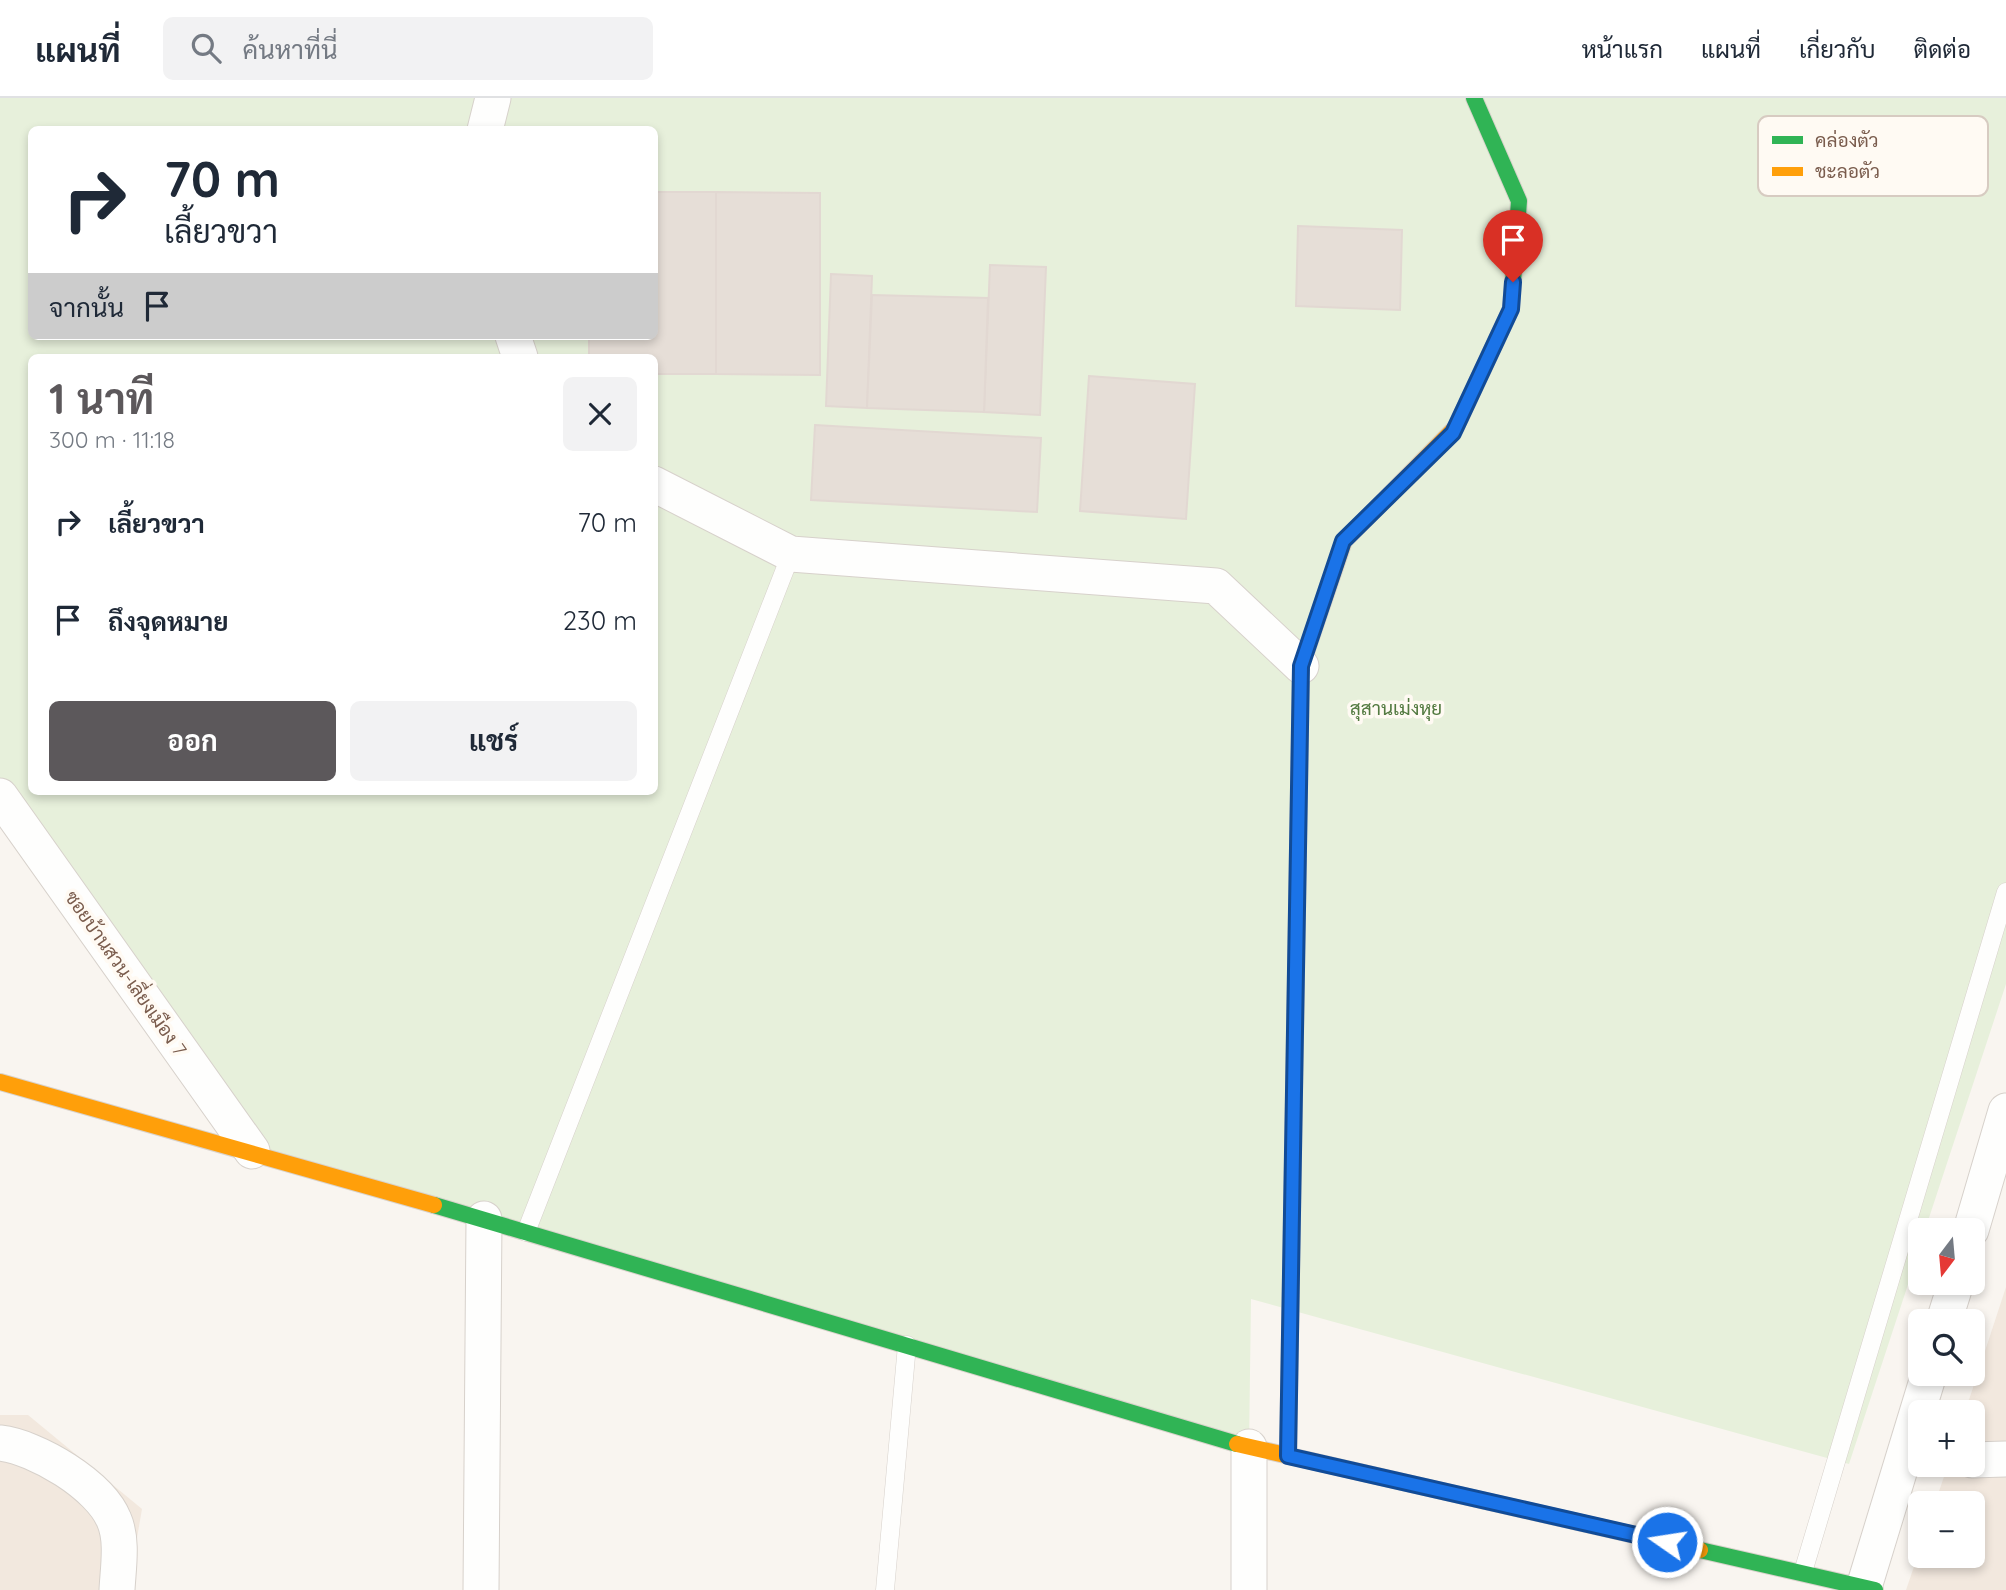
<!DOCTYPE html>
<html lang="th">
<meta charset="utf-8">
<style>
:root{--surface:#fff;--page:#f2f2f3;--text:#1f2937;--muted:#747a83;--line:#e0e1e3;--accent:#5c585b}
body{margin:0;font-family:Quicksand,Sarabun,sans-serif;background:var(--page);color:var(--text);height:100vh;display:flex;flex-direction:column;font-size:26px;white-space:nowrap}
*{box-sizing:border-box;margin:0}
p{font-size:23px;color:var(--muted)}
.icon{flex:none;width:38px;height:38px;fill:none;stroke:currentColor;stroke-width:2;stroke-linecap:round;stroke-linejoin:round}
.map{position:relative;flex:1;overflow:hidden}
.drawer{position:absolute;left:28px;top:256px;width:630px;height:441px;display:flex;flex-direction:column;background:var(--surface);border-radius:10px;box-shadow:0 4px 10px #0003}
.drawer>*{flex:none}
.guide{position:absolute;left:28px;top:28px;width:630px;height:214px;border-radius:10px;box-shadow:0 4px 10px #0003;background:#fff;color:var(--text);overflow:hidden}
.needle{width:46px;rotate:196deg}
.controls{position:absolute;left:1908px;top:1120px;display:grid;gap:14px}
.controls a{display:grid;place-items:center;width:77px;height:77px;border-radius:10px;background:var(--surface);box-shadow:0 4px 10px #0003;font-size:35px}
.pin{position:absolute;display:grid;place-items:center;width:60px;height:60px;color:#fff;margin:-72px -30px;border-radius:50% 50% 50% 0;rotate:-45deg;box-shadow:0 0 7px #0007}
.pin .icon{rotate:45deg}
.me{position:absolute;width:77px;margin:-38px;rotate:283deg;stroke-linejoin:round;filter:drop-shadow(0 0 5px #0008)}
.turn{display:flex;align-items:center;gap:24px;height:147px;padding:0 21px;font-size:32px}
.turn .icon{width:91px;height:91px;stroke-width:2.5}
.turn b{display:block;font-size:49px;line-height:60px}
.then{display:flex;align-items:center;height:66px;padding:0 21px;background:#0003;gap:14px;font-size:26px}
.round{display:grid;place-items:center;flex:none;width:74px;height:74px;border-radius:10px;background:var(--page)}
.overview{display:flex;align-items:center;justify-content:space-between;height:119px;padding:0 21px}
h1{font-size:42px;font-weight:700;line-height:52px;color:var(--accent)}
.primary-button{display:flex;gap:14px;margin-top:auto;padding:14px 21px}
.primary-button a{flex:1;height:80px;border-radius:10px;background:var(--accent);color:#fff;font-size:28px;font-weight:700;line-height:80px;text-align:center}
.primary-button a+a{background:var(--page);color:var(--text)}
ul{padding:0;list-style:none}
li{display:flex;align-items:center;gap:21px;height:98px;padding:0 21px}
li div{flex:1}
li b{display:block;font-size:26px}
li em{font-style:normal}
header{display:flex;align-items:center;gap:42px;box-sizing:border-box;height:98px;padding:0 35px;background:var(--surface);border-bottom:2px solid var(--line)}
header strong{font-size:33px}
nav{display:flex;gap:38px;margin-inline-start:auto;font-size:24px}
.search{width:490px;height:63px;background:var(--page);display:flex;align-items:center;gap:18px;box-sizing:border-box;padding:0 24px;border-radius:10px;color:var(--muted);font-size:26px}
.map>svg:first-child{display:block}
</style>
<header>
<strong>แผนที่</strong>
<div class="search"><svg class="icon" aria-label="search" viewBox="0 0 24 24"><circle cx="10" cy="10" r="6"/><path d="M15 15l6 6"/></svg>ค้นหาที่นี่</div>
<nav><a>หน้าแรก</a><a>แผนที่</a><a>เกี่ยวกับ</a><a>ติดต่อ</a></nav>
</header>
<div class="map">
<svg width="2006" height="1492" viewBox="0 0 2006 1492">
<rect width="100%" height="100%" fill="#f9f5f0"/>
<!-- residential -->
<g fill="#f2e8de">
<path d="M2006 1189V1492H1906L1920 1451V1458H1972V1405H1935L1948 1367H1972V1314H1965Z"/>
<path d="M0 1317H28L142 1411 128 1492H0Z"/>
</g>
<!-- green -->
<path fill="#e7f0db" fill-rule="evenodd" d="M0 0H2006V886L1925 1132H1920V1150L1849 1366 1251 1201 1249 1349 252 1053 0 698ZM32 32H654V238H32ZM32 259H654V693H32Z"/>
<!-- building -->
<g fill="#e6ded7" stroke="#e2d8d2" stroke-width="2">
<path d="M654 94H716V276H654V259H589V238H654Z"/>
<path d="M716 94 820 95V277L716 276Z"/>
<path d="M1298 128 1402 132 1400 212 1296 208Z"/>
<path d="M990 167 1046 169 1040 317 984 314Z"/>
<path d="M831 176 872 178 867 310 826 308Z"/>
<path d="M872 197 988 200 984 314 867 310Z"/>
<path d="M1089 278 1195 286 1186 421 1080 413Z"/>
<path d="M815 327 1041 340 1037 414 811 402Z"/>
</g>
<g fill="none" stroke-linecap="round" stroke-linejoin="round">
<defs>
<g id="lane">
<path d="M526 1134 791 456"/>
<path d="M1803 1474 2006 794"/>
<path d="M885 1492 907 1247"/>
</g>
<g id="street">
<path d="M485 32 493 0"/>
<path d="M513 238 520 259"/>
<path d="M654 386 791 456 1216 488 1301 568"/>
<path d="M0 698 252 1053"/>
<path d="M1971 1132 2006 1013"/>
<path d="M1944 1223 1956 1185"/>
<path d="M0 1345C36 1349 100 1387 114 1422 123 1442 118 1471 117 1492"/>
<path d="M1972 1362 2006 1361"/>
<path d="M1864 1489 1929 1276"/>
<path d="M481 1492 484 1121"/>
<path d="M1249 1492V1349"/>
</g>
<g id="fast">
<path d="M1456 329 1511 211 1519 103 1474 0"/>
<path d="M1294 1000 1301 568 1304 560"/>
<path d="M434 1107 1237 1346"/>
<path d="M1700 1452 1875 1492"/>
</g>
<g id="slow">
<path d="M1304 560 1344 443 1456 329"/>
<path d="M0 984 434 1107"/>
<path d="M1237 1346 1700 1452"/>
<path d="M1288 1358 1294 1000"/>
</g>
</defs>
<!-- lane casing -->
<use href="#lane" stroke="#d7d1cb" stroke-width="19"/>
<!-- street casing -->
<use href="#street" stroke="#d7d1cb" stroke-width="37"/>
<!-- fast casing -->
<use href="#fast" stroke="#d9d2cb" stroke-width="18"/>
<!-- slow casing -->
<use href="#slow" stroke="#d9d2cb" stroke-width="18"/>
<!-- lane -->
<use href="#lane" stroke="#fefefd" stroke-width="18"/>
<!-- street -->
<use href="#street" stroke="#fefefd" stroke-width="35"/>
<!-- fast -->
<use href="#fast" stroke="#30b455" stroke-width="16"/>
<!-- slow -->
<use href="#slow" stroke="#ff9f0a" stroke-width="16"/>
</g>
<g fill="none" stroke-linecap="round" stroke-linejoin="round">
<defs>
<path id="route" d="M1513 184 1511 211 1453 335 1343 443 1301 568 1288 1358 1667 1444"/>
</defs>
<!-- route casing -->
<use href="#route" stroke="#114b97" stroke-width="18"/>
<!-- route -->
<use href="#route" stroke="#1a73e8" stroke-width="12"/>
</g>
<g text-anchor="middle" stroke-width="7" stroke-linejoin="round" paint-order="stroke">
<!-- park labels -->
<g font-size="19" fill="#537a41" stroke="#fffaf3">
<text x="1396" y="617">สุสานเม่งหุย</text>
</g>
<!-- street labels -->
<g font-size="19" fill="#7a5c4d" stroke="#fffaf3">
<text transform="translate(126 875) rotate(55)" y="7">ซอยบ้านสวน-เลี่ยงเมือง 7</text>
</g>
</g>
<!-- legend -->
<rect x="1758" y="18" width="230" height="80" rx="10" fill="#fffaf3" stroke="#d7cbc1" stroke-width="2"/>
<rect x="1772" y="38" width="31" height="8" fill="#30b455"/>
<rect x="1772" y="69" width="31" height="9" fill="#ff9f0a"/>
<g font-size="19" fill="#7a5c4d">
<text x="1815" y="49">คล่องตัว</text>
<text x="1815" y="80">ชะลอตัว</text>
</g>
</svg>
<div class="controls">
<a><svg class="needle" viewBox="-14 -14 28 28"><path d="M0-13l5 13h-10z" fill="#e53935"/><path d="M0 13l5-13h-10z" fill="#747a83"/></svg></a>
<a><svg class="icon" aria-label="search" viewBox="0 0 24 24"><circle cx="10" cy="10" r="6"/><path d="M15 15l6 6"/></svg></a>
<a>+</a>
<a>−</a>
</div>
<div class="pin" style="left:1513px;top:184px;background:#d93025"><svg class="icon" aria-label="arrive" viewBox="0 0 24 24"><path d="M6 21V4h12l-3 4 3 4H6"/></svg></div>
<svg class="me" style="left:1667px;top:1444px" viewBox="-20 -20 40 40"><circle r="17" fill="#1a73e8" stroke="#fff" stroke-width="3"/><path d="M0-11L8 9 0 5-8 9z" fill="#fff"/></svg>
<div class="guide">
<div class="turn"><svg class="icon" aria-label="right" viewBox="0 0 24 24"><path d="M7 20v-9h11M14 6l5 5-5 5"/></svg><div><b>70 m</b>เลี้ยวขวา</div></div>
<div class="then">จากนั้น<svg class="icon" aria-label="arrive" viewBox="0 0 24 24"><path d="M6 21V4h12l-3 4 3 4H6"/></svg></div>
</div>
<section class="drawer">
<div class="overview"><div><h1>1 นาที</h1><p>300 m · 11:18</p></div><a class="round"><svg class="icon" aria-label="close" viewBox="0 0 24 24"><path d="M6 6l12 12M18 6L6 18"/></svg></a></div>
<ul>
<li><svg class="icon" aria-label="right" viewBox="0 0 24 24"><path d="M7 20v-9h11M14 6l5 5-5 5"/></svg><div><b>เลี้ยวขวา</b></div><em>70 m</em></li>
<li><svg class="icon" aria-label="arrive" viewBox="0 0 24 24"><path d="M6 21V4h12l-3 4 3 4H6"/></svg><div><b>ถึงจุดหมาย</b></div><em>230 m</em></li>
</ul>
<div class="primary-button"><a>ออก</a><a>แชร์</a></div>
</section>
</div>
